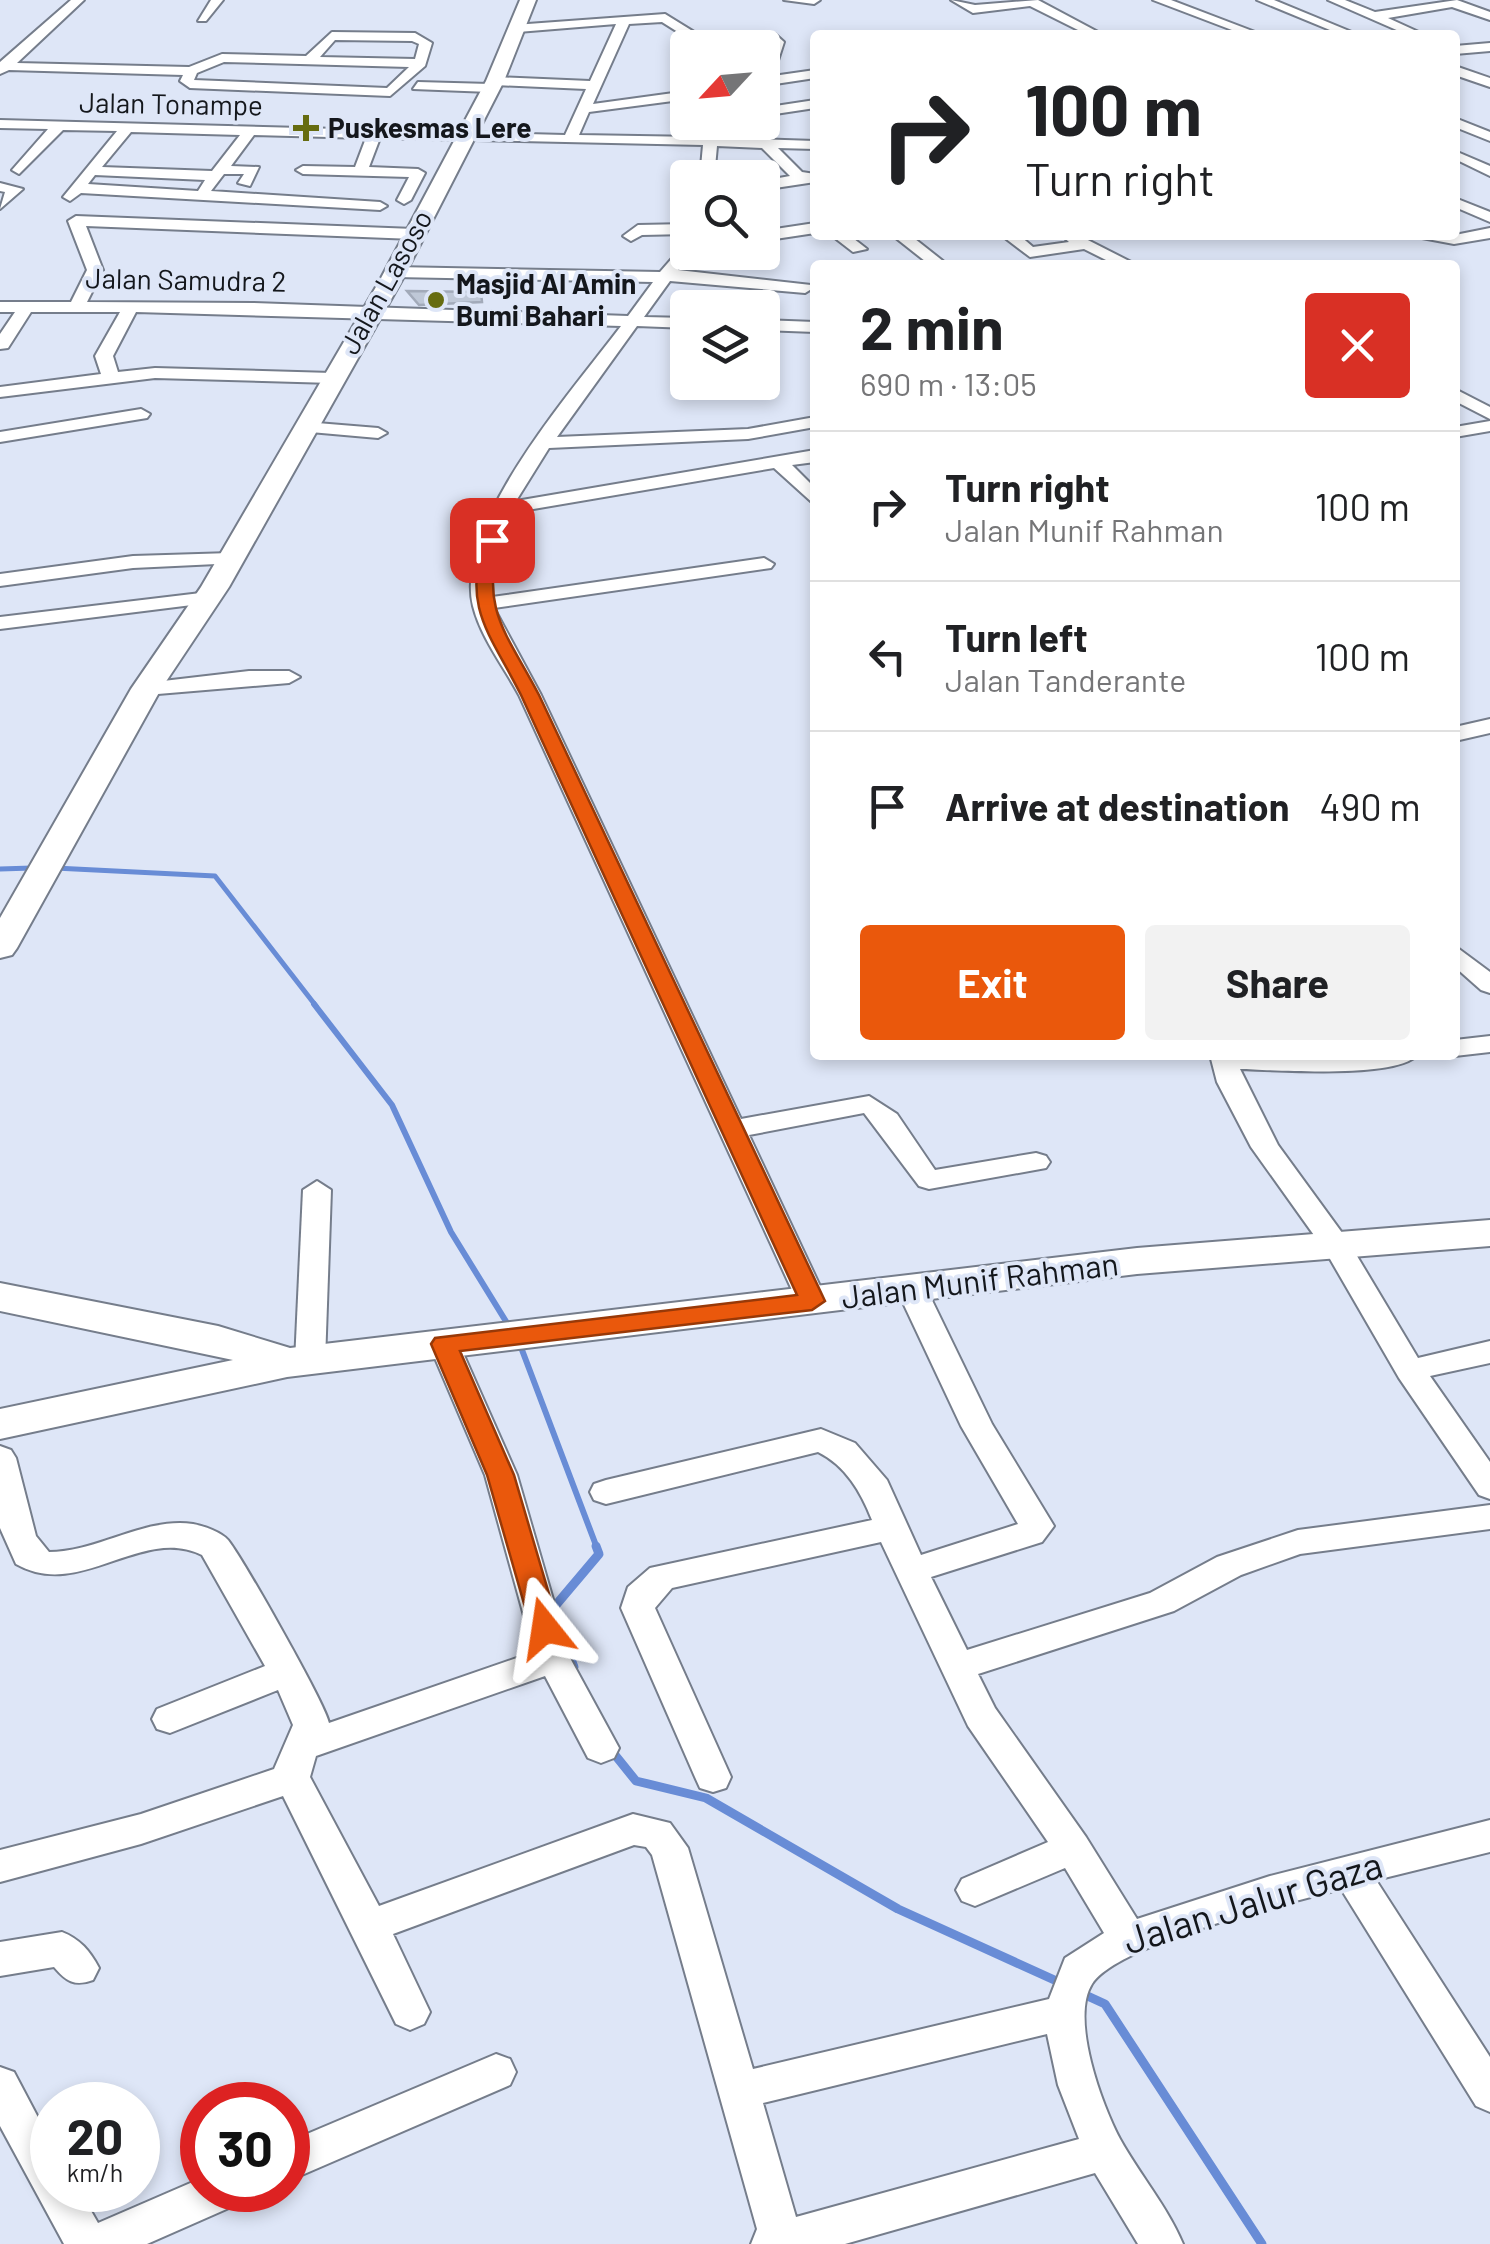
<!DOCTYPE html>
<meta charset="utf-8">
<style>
:root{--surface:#fff;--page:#f2f2f2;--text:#202124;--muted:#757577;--line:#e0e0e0;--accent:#ea580c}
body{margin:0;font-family:Barlow,sans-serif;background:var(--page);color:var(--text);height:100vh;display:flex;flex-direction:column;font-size:38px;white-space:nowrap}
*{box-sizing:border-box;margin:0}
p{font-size:32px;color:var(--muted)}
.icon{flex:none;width:55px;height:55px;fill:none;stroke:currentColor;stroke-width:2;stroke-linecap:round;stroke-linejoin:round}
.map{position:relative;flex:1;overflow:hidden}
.sheet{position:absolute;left:810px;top:260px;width:650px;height:800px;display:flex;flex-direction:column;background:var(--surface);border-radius:10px;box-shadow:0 5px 15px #0003}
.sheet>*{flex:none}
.hud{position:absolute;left:810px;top:30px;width:650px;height:210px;border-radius:10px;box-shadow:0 5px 15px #0003;background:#fff;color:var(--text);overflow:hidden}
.needle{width:65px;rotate:244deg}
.buttons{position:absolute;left:670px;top:30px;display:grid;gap:20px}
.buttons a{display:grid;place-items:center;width:110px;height:110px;border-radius:10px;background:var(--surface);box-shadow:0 5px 15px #0003;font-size:50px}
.speed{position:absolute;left:30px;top:2082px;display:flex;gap:20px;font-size:50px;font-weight:700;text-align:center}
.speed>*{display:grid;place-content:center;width:130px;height:130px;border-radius:50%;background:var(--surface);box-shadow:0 5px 15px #0003;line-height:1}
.speed small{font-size:25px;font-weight:400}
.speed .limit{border:15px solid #d22;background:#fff;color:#111}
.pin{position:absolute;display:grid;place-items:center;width:85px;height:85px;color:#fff;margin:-42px;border-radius:20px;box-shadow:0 5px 15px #0006}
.me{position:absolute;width:110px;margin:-55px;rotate:345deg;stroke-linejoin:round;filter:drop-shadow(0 0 8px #0008)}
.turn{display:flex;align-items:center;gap:35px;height:210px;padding:0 50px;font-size:45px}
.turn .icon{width:130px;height:130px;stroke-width:2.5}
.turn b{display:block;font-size:70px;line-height:85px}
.round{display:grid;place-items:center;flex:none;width:105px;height:105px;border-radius:10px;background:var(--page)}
.overview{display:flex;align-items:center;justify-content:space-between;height:170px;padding:0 50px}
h1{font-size:60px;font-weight:700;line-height:75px}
.primary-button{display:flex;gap:20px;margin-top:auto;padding:20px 50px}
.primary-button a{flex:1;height:115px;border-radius:10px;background:var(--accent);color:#fff;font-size:40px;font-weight:700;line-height:115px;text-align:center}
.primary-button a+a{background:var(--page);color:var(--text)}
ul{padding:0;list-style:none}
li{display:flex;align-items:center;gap:30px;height:150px;padding:0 50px;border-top:2px solid var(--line)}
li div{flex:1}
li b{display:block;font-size:38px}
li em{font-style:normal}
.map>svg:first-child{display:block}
</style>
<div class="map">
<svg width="1490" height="2244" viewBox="0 0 1490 2244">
<rect width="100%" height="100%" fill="#dee6f7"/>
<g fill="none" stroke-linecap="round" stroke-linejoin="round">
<!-- stream-far2 -->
<g stroke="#688cd6" stroke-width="5">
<path d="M55 868 215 876 316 1006"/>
<path d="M0 869 32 868"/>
</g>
<!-- stream-far1 -->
<g stroke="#688cd6" stroke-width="6">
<path d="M314 1004 392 1105 451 1232 510 1328"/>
<path d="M519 1342 597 1548"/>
</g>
<!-- stream -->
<g stroke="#688cd6" stroke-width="9">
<path d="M550 1612 599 1554 596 1546"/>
<path d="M562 1636 574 1667"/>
<path d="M611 1750 636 1781 706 1798 898 1909 1061 1983"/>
<path d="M1081 1993 1105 2004 1262 2244"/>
</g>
</g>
<!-- building -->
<path fill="#bfc8d7" stroke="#a2aab9" stroke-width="2.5" d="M407 291 481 292 482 302 419 305Z"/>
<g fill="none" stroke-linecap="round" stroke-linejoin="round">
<defs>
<g id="street">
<path d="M71 0H84L17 63 189 67 222 54 306 56 332 32 415 33 432 43 425 66 390 96 190 88 180 81 183 75 9 70 0 74V62ZM335 40 412 41 419 44 415 59 320 57ZM224 62 409 67 387 88 194 80 197 73Z"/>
<path d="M211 0H223L206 21H198Z"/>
<path d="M784 0H820L814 4Z"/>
<path d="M951 0 975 5 1038 0 1098 32 1088 35 1030 6 973 13Z"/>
<path d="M1153 0H1171L1263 35H1245Z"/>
<path d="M1257 0H1274L1359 35H1342Z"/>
<path d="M1328 0H1345L1375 12 1457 0 1490 12V20L1452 7 1388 18 1423 34 1408 35Z"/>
<path d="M665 14 699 35 700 48H688L689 39 662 22 629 24 593 104 688 91V99L589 112 579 135 698 137 687 129 694 125 718 138 815 141V149L778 148 802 172 815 174V182L762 190V181L790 176 762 148 717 146 714 178H700L703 145 380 138 369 167 418 169 425 173 411 200 404 204 397 200 409 177 303 174 296 170 303 166 355 167 366 138 254 135 231 166 259 167 250 186 238 183 244 174H224L211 191 380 202 387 206 380 210 81 193 70 201 63 197 117 131 63 130 19 174 12 170 48 129 0 128V120L565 135 586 89 495 85 488 81 495 77 590 81 616 24 518 32 514 25ZM131 132 240 135 212 171 102 167ZM95 175 205 180 198 191 88 184Z"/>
<path d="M767 34H775L784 42 773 76 815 70V78L762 86V68L771 43Z"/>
<path d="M1490 43V51L1455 54V46Z"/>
<path d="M1455 66 1490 78V87L1455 75Z"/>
<path d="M418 82 490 84 497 88 490 92 413 89Z"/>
<path d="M815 100V108L762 116V108Z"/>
<path d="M1455 118 1490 132V141L1455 127Z"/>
<path d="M1455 151 1490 166V176L1455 159Z"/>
<path d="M0 183 23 189 0 209 5 192 0 191Z"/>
<path d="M1455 198 1490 212V222L1455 207Z"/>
<path d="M76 216 414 229 422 234 414 239 86 226 103 270 87 302 253 303 628 316 653 282 395 277 387 272 395 267 660 272 688 240 690 252 678 270 811 285 813 288 805 293 670 281 644 317 688 318V328L637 326 557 437 748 429 815 417V427L748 439 549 448 516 501 815 450V462L792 465 815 488V505L774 468 510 513C499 539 488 568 492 597L764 558 774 564 771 568 494 608 541 695 741 1119 869 1096 897 1114 935 1170 1036 1153 1046 1156 1050 1162 1046 1168 929 1189 919 1186 864 1113 749 1135 827 1301 823 1308H801L797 1301 519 695C504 667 481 638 473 606 453 524 574 389 621 326L136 312 113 356 118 372 155 368 332 373 341 378 332 383 155 378 0 397V387L101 374 95 356 120 312H31L8 348 0 349V334L15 312H0V302H71L87 270 68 221Z"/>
<path d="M815 223V233L762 241V231Z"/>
<path d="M688 224V234L642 235 631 241 623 236 638 225Z"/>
<path d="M1490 228V238L1454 244 1406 235H1455Z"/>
<path d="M831 235H849L867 249 853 252Z"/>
<path d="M892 235H910L948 265H930Z"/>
<path d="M1001 235H1019L1033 247 1069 242 1061 235H1078L1137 265H1116L1084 249 1030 257Z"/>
<path d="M762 320 815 322V332L762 330Z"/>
<path d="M1455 389 1490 407V419L1455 401Z"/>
<path d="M141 409 150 414 147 418 0 442V432Z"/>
<path d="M1490 421V431L1455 437V427Z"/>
<path d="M305 422 378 428 387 433 378 438 299 431V423Z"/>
<path d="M231 553 241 559 238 563 133 568 0 586V574L133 556Z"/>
<path d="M209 592 216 594V602L0 629V617Z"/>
<path d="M249 671H289L300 677 289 683 146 695 135 689 146 683Z"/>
<path d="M1490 719V733L1455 741V727Z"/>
<path d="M1455 946 1490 972V993L1481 990 1455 967Z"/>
<path d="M1490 1036V1052L1455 1056 1451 1055H1455V1040Z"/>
<path d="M1210 1055H1417C1397 1079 1274 1070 1240 1069L1278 1145 1348 1241 1418 1358 1490 1341V1363L1430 1376 1490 1462V1499L1479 1495 1399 1378 1326 1252 1251 1147 1217 1082Z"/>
<path d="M317 1181 331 1190 325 1362 321 1369H299L295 1362 303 1190Z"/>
<path d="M912 1280 927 1290 992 1424 1054 1526 1042 1542 931 1577 967 1650 1150 1593 1217 1557 1298 1530 1490 1505V1529L1300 1554 1241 1575 1174 1611 978 1674 995 1708 1086 1837 1137 1919 1270 1876 1490 1820V1852L1376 1880 1490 2057V2112L1476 2106 1341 1889C1290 1903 1119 1943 1092 1984 1070 2019 1102 2105 1120 2139 1140 2175 1167 2206 1183 2244H1138L1095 2173 845 2244H751L757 2229 652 1855 646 1847 634 1845 393 1934 430 2012 424 2024 410 2030 396 2024 283 1796 141 1844 0 1882V1850L141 1814 274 1769 293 1725 278 1690 170 1733 157 1729 152 1719 157 1709 265 1666 202 1555C141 1525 80 1601 16 1564L0 1528V1446L11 1450 16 1458 36 1536 49 1552C98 1552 144 1517 193 1524 204 1526 221 1532 228 1540 243 1559 326 1705 329 1723L534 1652 485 1475 429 1344 433 1337H455L459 1344 517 1475 570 1658 619 1748 614 1758 601 1763 588 1758 545 1676 316 1756 310 1777 379 1906 633 1814 670 1823 688 1848 753 2069 1049 1999 1065 1958 1104 1933 1065 1868 975 1906 962 1901 956 1890 962 1879 1048 1842 968 1726 881 1542 672 1588 655 1608 731 1777 726 1788 713 1792 700 1788 695 1777 621 1608 628 1587 650 1568 872 1520C861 1492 846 1466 818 1452L606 1504 594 1500 590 1492 594 1484 606 1480 821 1429 855 1443 887 1480 921 1555 1018 1524 961 1426 897 1290ZM1047 2034 1058 2085 1079 2139 796 2217 763 2103Z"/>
<path d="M62 1932C80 1939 90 1951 99 1968L93 1980C74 1987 66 1981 54 1967L0 1976V1942Z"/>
<path d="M496 2054 510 2059 516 2072 510 2085 288 2181V2142Z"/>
<path d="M0 2067 14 2072 52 2144V2190H79L98 2223 202 2178V2190H244L238 2204 147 2244H64L0 2126Z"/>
</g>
<g id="secondary">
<path d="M520 0H536L504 81 402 280 229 587 161 689 17 948 12 955 0 958V918L131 689 201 587 380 280 486 81Z"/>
<path d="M1490 1220V1246L1137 1274 287 1377 0 1439V1409L233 1360 0 1311V1283L218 1326 290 1348 1137 1248Z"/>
</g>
</defs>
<!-- street casing -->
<use href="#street" stroke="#757d8b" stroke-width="4"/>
<!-- secondary casing -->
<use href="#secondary" stroke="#757d8b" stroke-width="4"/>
<!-- street -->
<use href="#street" fill="#fff" fill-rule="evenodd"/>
<!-- secondary -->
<use href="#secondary" fill="#fff" fill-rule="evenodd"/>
</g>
<!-- route -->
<path fill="#ea580c" stroke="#983908" stroke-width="2.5" d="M492 535 500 540C479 609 508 635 539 695L825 1301 812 1310 460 1351 514 1475 559 1628 555 1636H535L531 1628 487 1475 431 1344 435 1338 797 1295 521 695C491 635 462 609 484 540Z"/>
<!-- markers -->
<g fill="#666c10" stroke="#dee6f7" stroke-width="4">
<path d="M301 113h10v10h10v10h-10v10h-10v-10h-10v-10h10z"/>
<circle cx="436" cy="300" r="10"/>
</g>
<g text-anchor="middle" stroke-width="8" stroke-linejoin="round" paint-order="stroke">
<!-- far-street labels -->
<g font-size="28" fill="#14171c" stroke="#dee6f7">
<text transform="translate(171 104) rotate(1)" y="10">Jalan Tonampe</text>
<text transform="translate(186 280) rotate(1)" y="10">Jalan Samudra 2</text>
<text transform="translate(386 282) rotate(-61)" y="10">Jalan Lasoso</text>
</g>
<!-- far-poi labels -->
<g font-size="28" font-weight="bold" fill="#14171c" stroke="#dee6f7" text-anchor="start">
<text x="328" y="138">Puskesmas Lere</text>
<text x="456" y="294">Masjid Al Amin<tspan x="456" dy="32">Bumi Bahari</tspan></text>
</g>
<!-- street labels -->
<g font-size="32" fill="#14171c" stroke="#dee6f7">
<text transform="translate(980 1281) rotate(-7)" y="11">Jalan Munif Rahman</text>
</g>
<!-- near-street labels -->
<g font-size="38" fill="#14171c" stroke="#dee6f7">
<text transform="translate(1253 1903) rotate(-17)" y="13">Jalan Jalur Gaza</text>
</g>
</g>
</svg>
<div class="buttons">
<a><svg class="needle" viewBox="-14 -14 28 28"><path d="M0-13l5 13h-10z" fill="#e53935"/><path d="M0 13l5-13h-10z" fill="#757577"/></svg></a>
<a><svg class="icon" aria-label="search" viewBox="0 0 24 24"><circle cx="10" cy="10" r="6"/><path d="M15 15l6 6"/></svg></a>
<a><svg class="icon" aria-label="layers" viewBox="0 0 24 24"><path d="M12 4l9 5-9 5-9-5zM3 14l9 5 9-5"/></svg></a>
</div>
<div class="speed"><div>20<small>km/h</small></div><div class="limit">30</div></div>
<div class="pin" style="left:492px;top:540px;background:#d93025"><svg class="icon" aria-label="arrive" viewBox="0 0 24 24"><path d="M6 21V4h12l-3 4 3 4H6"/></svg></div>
<svg class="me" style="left:545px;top:1628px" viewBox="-20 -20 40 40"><path d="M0-17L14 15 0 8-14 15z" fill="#ea580c" stroke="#fff" stroke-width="4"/></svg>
<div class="hud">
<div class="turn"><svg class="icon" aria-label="right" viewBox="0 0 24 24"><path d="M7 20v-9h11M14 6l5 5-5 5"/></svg><div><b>100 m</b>Turn right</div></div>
</div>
<section class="sheet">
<div class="overview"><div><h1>2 min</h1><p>690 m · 13:05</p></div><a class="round" style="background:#d93025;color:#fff"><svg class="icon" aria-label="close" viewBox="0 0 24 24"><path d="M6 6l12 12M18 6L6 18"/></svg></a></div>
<ul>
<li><svg class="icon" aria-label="right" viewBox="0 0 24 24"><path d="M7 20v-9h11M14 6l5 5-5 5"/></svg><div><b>Turn right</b><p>Jalan Munif Rahman</p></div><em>100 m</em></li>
<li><svg class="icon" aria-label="left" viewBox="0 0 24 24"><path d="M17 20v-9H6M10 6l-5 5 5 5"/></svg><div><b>Turn left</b><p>Jalan Tanderante</p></div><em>100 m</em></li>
<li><svg class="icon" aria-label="arrive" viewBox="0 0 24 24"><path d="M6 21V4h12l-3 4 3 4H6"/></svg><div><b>Arrive at destination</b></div><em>490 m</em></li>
</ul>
<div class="primary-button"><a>Exit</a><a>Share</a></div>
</section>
</div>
